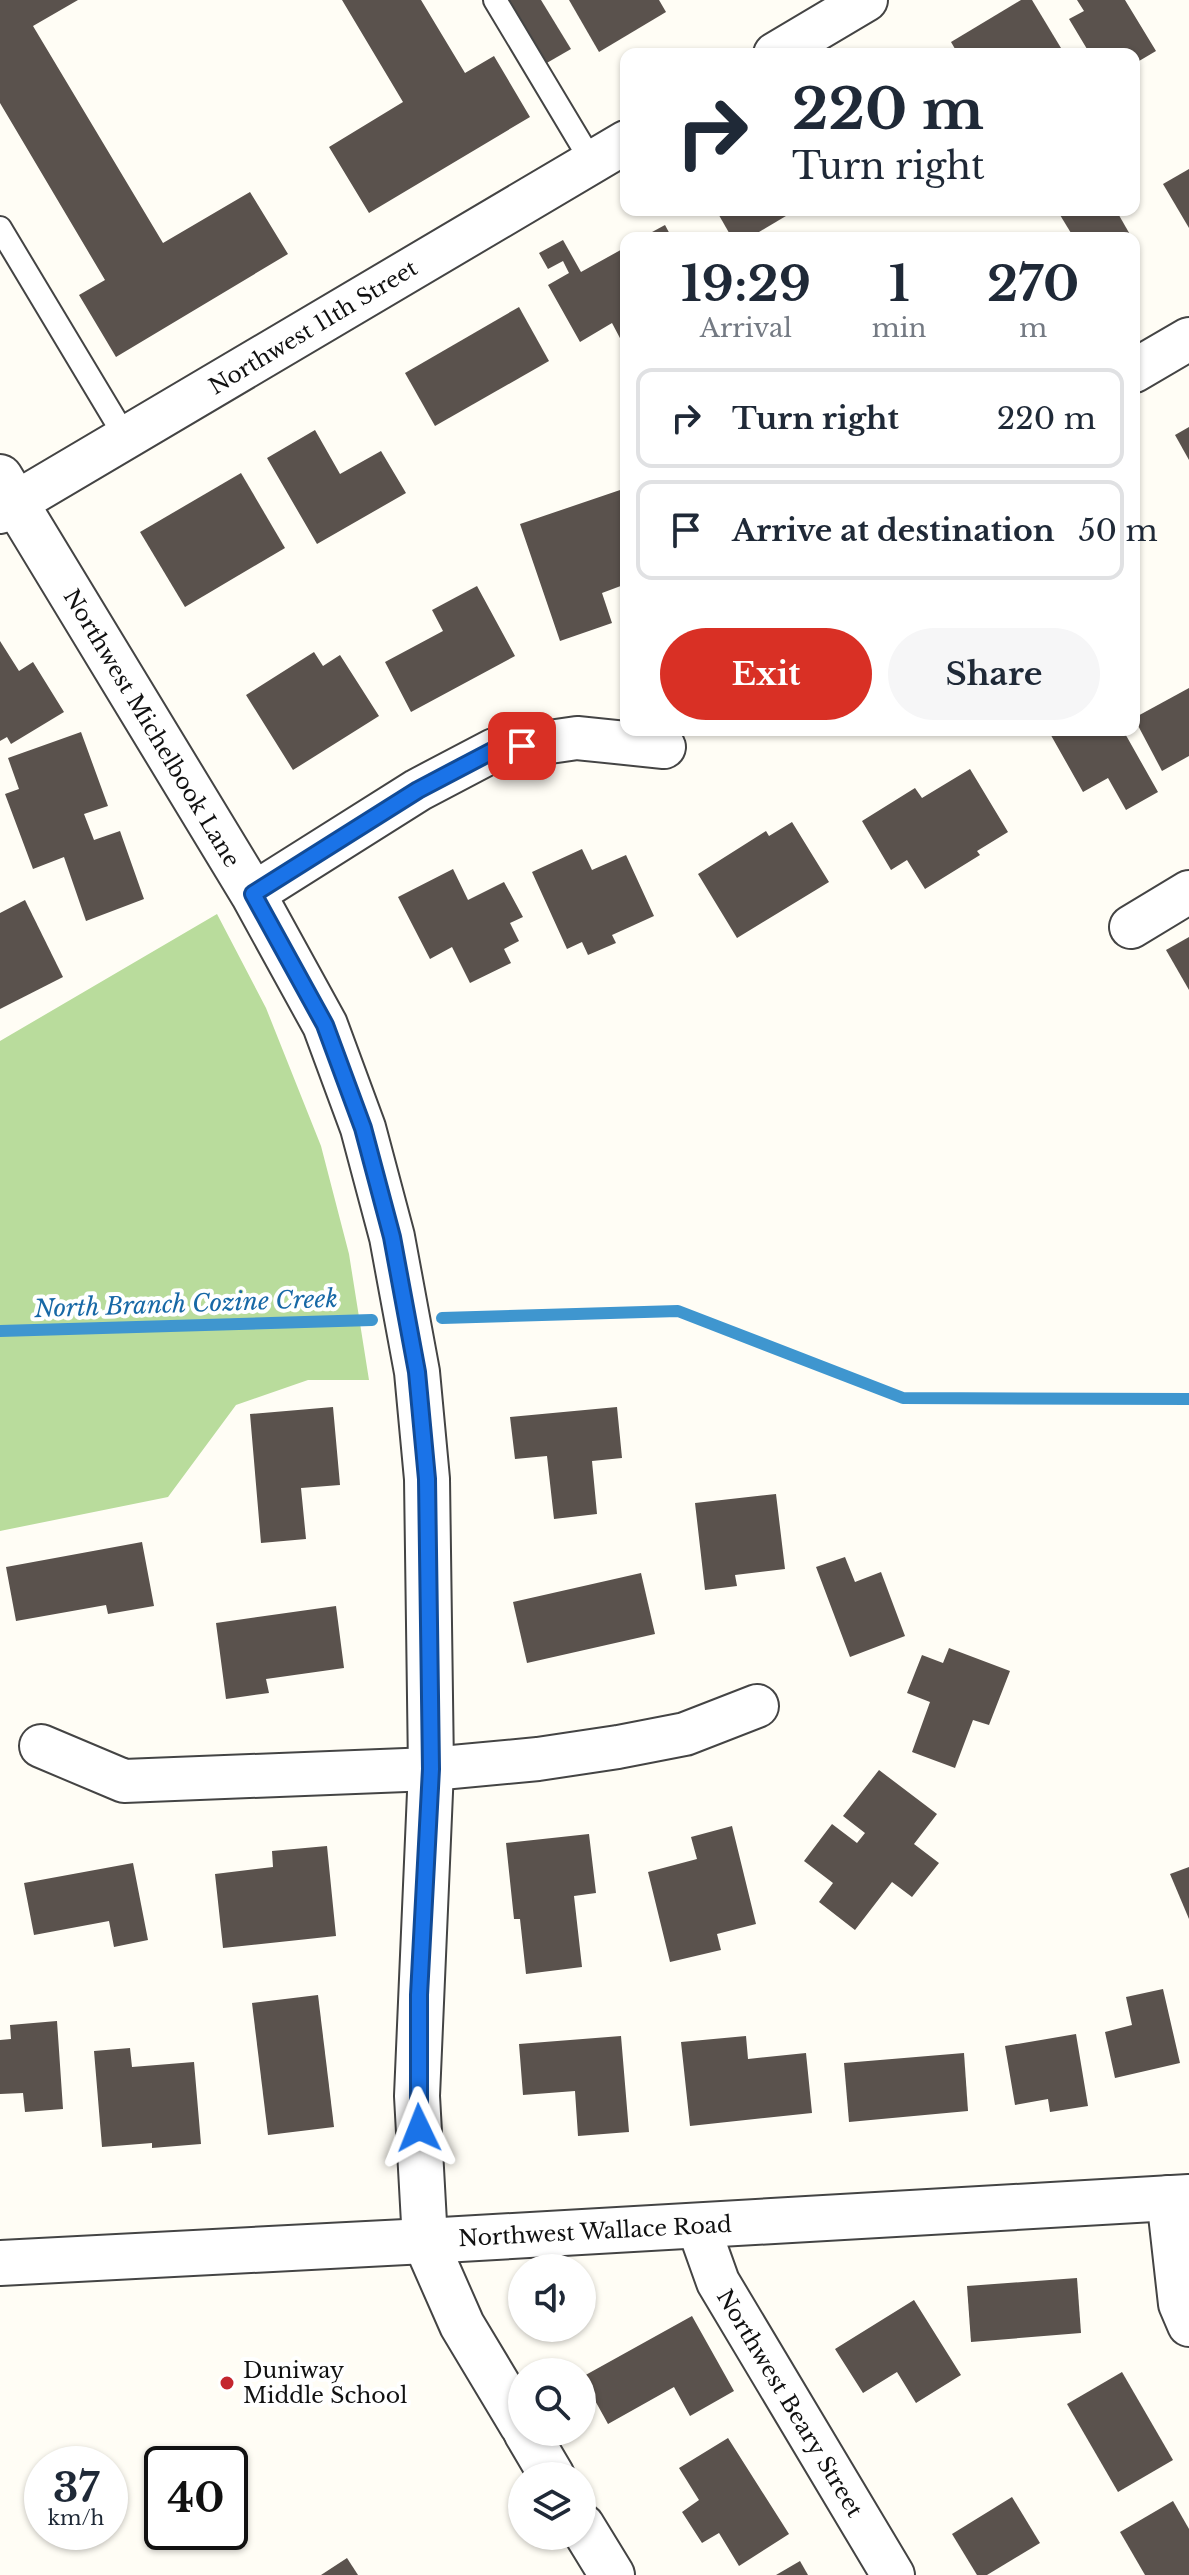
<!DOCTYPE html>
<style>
:root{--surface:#fff;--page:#f6f6f7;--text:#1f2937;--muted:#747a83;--line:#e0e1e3;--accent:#d93025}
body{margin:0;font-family:"Libre Baskerville",serif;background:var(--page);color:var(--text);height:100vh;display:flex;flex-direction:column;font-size:30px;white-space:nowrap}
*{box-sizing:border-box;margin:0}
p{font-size:26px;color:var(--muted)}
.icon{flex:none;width:44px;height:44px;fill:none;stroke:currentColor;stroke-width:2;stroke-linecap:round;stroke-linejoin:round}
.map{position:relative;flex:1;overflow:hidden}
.panel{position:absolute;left:620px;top:232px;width:520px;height:504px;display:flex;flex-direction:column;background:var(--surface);border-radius:16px;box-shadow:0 2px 6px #0004}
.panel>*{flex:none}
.top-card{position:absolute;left:620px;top:48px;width:520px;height:168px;border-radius:16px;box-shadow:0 2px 6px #0004;background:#fff;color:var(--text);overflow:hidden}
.tools{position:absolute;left:508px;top:2254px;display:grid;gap:16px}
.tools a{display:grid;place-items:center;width:88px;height:88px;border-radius:50%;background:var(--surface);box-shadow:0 2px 6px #0004;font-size:40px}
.speed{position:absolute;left:24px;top:2446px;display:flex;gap:16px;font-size:40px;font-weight:700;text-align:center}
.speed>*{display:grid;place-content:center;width:104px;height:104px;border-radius:50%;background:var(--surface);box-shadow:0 2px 6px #0004;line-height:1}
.speed small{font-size:20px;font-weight:400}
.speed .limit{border:4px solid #111;border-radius:12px;background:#fff;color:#111}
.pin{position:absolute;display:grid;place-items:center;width:68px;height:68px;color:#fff;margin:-34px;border-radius:16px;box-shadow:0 4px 12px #0006}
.me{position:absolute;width:88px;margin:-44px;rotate:358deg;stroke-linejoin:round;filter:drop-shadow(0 0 6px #0008)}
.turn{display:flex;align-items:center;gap:28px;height:168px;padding:0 40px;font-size:36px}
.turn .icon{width:104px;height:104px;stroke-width:2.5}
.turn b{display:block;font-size:56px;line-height:68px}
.eta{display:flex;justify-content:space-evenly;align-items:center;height:136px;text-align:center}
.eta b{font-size:48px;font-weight:700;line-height:56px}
.action{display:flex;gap:16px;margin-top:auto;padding:16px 40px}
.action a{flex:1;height:92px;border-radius:48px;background:var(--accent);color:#fff;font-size:32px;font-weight:700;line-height:92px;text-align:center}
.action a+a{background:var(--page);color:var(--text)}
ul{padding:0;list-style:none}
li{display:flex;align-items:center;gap:24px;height:100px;margin:0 16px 12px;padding:0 24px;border:4px solid var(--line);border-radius:16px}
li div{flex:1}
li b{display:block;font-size:30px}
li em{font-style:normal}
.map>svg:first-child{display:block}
</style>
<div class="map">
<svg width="1189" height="2575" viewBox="0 0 1189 2575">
<rect width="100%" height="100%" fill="#fffdf5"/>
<!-- forest -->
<path fill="#b9dc9c" d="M217 914 266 1008 321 1146 349 1254 369 1380H308L236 1405 168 1497 0 1531V1041Z"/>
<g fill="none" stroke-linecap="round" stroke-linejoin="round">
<!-- stream -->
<g stroke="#3f96cf" stroke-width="12">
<path d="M442 1318 678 1311 903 1398 1189 1399"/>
<path d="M0 1331 372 1320"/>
</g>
</g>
<!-- building -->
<g fill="#5a524d">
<path d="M0 0H78L33 26 163 243 250 192 288 254 116 357 79 295 105 280 0 103Z"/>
<path d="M342 0H421L465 73 494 56 530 117 369 213 329 147 403 102Z"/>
<path d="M507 0H541L571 49 545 64Z"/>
<path d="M569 0H659L666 12 599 52Z"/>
<path d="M1021 0H1032L1064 53 958 54 951 42Z"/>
<path d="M1077 0H1125L1156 51 1134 64V54H1090L1069 19 1084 11Z"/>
<path d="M1189 169V228L1163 184Z"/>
<path d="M716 210H796L749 238H732Z"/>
<path d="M1057 210H1116L1132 238H1074Z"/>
<path d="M665 225 672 238H641Z"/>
<path d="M563 240 581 272 626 247V338L621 340 612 323 580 342 548 285 569 273 563 261 548 269 539 253Z"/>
<path d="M519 307 549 361 435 426 405 373Z"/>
<path d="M1189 427V460L1175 435Z"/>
<path d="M315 430 340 474 381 451 406 493 317 544 267 458Z"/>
<path d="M241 473 285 548 185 607 140 532Z"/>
<path d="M626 488V584L602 593 612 623 560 641 520 524Z"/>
<path d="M477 586 515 656 411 712 385 662 443 631 432 610Z"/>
<path d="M0 641 19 671 33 662 64 712 11 744 7 737 0 741Z"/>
<path d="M314 652 323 666 340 655 379 716 293 770 246 695Z"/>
<path d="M1189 688V756L1162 771 1134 718Z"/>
<path d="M1048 730H1123L1158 792 1126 810 1108 778 1083 792Z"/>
<path d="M81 732 108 806 84 814 94 840 120 831 144 899 86 921 64 857 33 869 5 794 19 789 8 758Z"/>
<path d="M970 769 1008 832 977 851 980 855 925 889 907 860 891 870 862 821 915 788 922 798Z"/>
<path d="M792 822 829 882 737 938 698 874 766 831 769 836Z"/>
<path d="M582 849 592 870 626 855 654 916 612 935 616 943 588 955 582 942 567 949 532 872Z"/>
<path d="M453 869 468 900 504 882 523 917 510 923 519 941 504 949 511 963 470 983 452 947 430 959 398 897Z"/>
<path d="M25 900 63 977 0 1009V913Z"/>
<path d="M1189 937V990L1166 950Z"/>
<path d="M333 1407 340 1485 301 1488 306 1539 261 1543 250 1414Z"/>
<path d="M617 1407 622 1458 592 1461 597 1514 554 1519 547 1456 515 1459 510 1417Z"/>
<path d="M776 1494 785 1569 735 1575 737 1586 705 1590 695 1503Z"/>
<path d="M142 1542 154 1606 108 1614 106 1605 16 1621 6 1567Z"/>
<path d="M845 1557 855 1582 881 1572 905 1636 850 1657 816 1567Z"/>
<path d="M641 1573 655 1634 527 1663 513 1602Z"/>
<path d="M336 1606 344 1668 266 1679 269 1693 226 1699 216 1623Z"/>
<path d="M949 1648 1010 1671 989 1725 973 1720 955 1768 912 1752 930 1702 907 1693 922 1655 943 1663Z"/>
<path d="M879 1770 937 1814 914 1844 939 1863 912 1897 892 1882 855 1930 819 1902 833 1883 804 1861 832 1824 857 1843 865 1833 843 1816Z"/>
<path d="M732 1826 756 1924 717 1934 721 1950 670 1962 648 1872 697 1859 691 1837Z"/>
<path d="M589 1834 596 1893 574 1896 582 1967 526 1974 520 1919H514L506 1843Z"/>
<path d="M327 1846 336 1936 223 1948 215 1874 273 1867 272 1851Z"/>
<path d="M133 1863 148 1940 114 1947 109 1921 34 1935 24 1883Z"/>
<path d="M1189 1867V1919L1170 1874Z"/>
<path d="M1163 1989 1180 2063 1115 2078 1105 2032 1132 2025 1126 1997Z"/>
<path d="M318 1995 334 2127 268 2135 252 2003Z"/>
<path d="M57 2021 63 2109 25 2112 23 2093 0 2094V2040L11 2039 10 2025Z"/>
<path d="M1076 2034 1088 2106 1050 2112 1048 2099 1015 2105 1005 2046Z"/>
<path d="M621 2036 629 2132 578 2136 575 2091 523 2095 519 2044Z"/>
<path d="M746 2036 748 2059 806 2053 812 2113 690 2126 681 2042Z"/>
<path d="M130 2048 132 2067 194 2062 201 2144 152 2148V2143L102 2147 94 2051Z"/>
<path d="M964 2053 968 2111 849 2122 844 2063Z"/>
<path d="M1077 2278 1081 2333 971 2342 967 2286Z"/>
<path d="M914 2300 961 2375 916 2403 897 2372 863 2393 835 2349Z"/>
<path d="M692 2316 734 2391 690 2416 674 2387 608 2424 582 2377Z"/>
<path d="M1122 2372 1173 2460 1118 2492 1067 2404Z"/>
<path d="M728 2438 789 2534 739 2566 719 2533 702 2543 682 2512 699 2500 679 2468Z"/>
<path d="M1012 2497 1040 2543 987 2575H977L952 2534Z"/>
<path d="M1173 2501 1189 2529V2575H1145L1120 2532Z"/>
<path d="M347 2558 358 2575H321Z"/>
<path d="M800 2561 808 2575H776Z"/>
</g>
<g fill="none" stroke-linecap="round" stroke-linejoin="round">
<defs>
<g id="service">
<path d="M495 0 592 162"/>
<path d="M0 228 126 438"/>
</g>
<g id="minor">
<path d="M775 54 866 0"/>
<path d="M1134 371 1189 339"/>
<path d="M0 512 626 142"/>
<path d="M253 894 418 790 494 750 577 738 664 747"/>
<path d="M1131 927 1189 892"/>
<path d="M41 1746 124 1781 431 1769 538 1759 618 1747 685 1734 757 1706"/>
<path d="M1168 2197 1180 2304 1189 2325"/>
<path d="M698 2226 718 2282 893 2575"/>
</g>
<g id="tertiary">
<path d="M0 477 253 894 325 1025 363 1128 392 1237 417 1372 427 1479 431 1769 417 2096 425 2241 462 2325 522 2425"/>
<path d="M0 2263 425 2241 1189 2197"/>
<path d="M526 2432 552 2476"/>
<path d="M582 2526 612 2575"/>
</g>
</defs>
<!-- service casing -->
<use href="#service" stroke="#444" stroke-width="26"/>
<!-- minor casing -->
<use href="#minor" stroke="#444" stroke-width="46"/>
<!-- tertiary casing -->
<use href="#tertiary" stroke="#444" stroke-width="48"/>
<!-- service -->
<use href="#service" stroke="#fff" stroke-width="22"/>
<!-- minor -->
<use href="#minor" stroke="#fff" stroke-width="42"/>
<!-- tertiary -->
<use href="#tertiary" stroke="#fff" stroke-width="44"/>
</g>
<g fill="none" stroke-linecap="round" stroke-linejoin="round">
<defs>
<path id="route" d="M419 2128V1995L431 1769 427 1479 417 1372 392 1237 363 1128 325 1025 253 894 418 790 494 750 522 746"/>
</defs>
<!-- route casing -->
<use href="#route" stroke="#114b97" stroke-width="20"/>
<!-- route -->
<use href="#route" stroke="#1a73e8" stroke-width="14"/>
</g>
<!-- markers -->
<circle fill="#c4262e" stroke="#fff" stroke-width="3" cx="227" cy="2383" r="8"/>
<g text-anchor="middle" stroke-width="8" stroke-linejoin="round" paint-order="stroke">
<!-- street labels -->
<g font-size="22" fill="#111" stroke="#fff">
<text transform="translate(313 327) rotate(-31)" y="8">Northwest 11th Street</text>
<text transform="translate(152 728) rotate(59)" y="8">Northwest Michelbook Lane</text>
<text transform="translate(595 2231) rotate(-3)" y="8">Northwest Wallace Road</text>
<text transform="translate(790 2403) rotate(59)" y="8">Northwest Beary Street</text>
</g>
<!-- poi labels -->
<g font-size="22" fill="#111" stroke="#fff" text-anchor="start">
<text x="243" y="2378">Duniway<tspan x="243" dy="25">Middle School</tspan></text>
</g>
<!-- water labels -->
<g font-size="24" font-style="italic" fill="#1768a6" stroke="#fff">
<text transform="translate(186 1304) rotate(-2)" y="8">North Branch Cozine Creek</text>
</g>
</g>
</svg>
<div class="tools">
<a><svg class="icon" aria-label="sound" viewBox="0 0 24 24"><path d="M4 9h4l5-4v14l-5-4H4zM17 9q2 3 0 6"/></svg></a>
<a><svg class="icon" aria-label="search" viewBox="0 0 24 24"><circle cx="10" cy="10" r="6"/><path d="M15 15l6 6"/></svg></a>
<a><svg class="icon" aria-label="layers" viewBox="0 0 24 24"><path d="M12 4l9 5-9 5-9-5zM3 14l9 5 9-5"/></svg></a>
</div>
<div class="speed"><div>37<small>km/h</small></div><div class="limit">40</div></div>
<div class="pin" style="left:522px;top:746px;background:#d93025"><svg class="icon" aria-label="arrive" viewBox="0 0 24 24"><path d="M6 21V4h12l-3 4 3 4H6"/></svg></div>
<svg class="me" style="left:419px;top:2128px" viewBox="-20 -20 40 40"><path d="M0-17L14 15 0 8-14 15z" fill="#1a73e8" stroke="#fff" stroke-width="4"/></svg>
<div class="top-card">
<div class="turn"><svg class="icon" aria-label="right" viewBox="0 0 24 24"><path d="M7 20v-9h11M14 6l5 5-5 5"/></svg><div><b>220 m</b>Turn right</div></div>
</div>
<section class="panel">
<div class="eta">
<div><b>19:29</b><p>Arrival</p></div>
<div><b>1</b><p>min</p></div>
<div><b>270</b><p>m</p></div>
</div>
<ul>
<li><svg class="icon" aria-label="right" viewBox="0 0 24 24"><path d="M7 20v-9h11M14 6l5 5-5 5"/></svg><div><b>Turn right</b></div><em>220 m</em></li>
<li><svg class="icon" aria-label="arrive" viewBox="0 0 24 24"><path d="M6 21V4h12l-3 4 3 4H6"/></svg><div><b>Arrive at destination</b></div><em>50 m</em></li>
</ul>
<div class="action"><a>Exit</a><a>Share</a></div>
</section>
</div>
